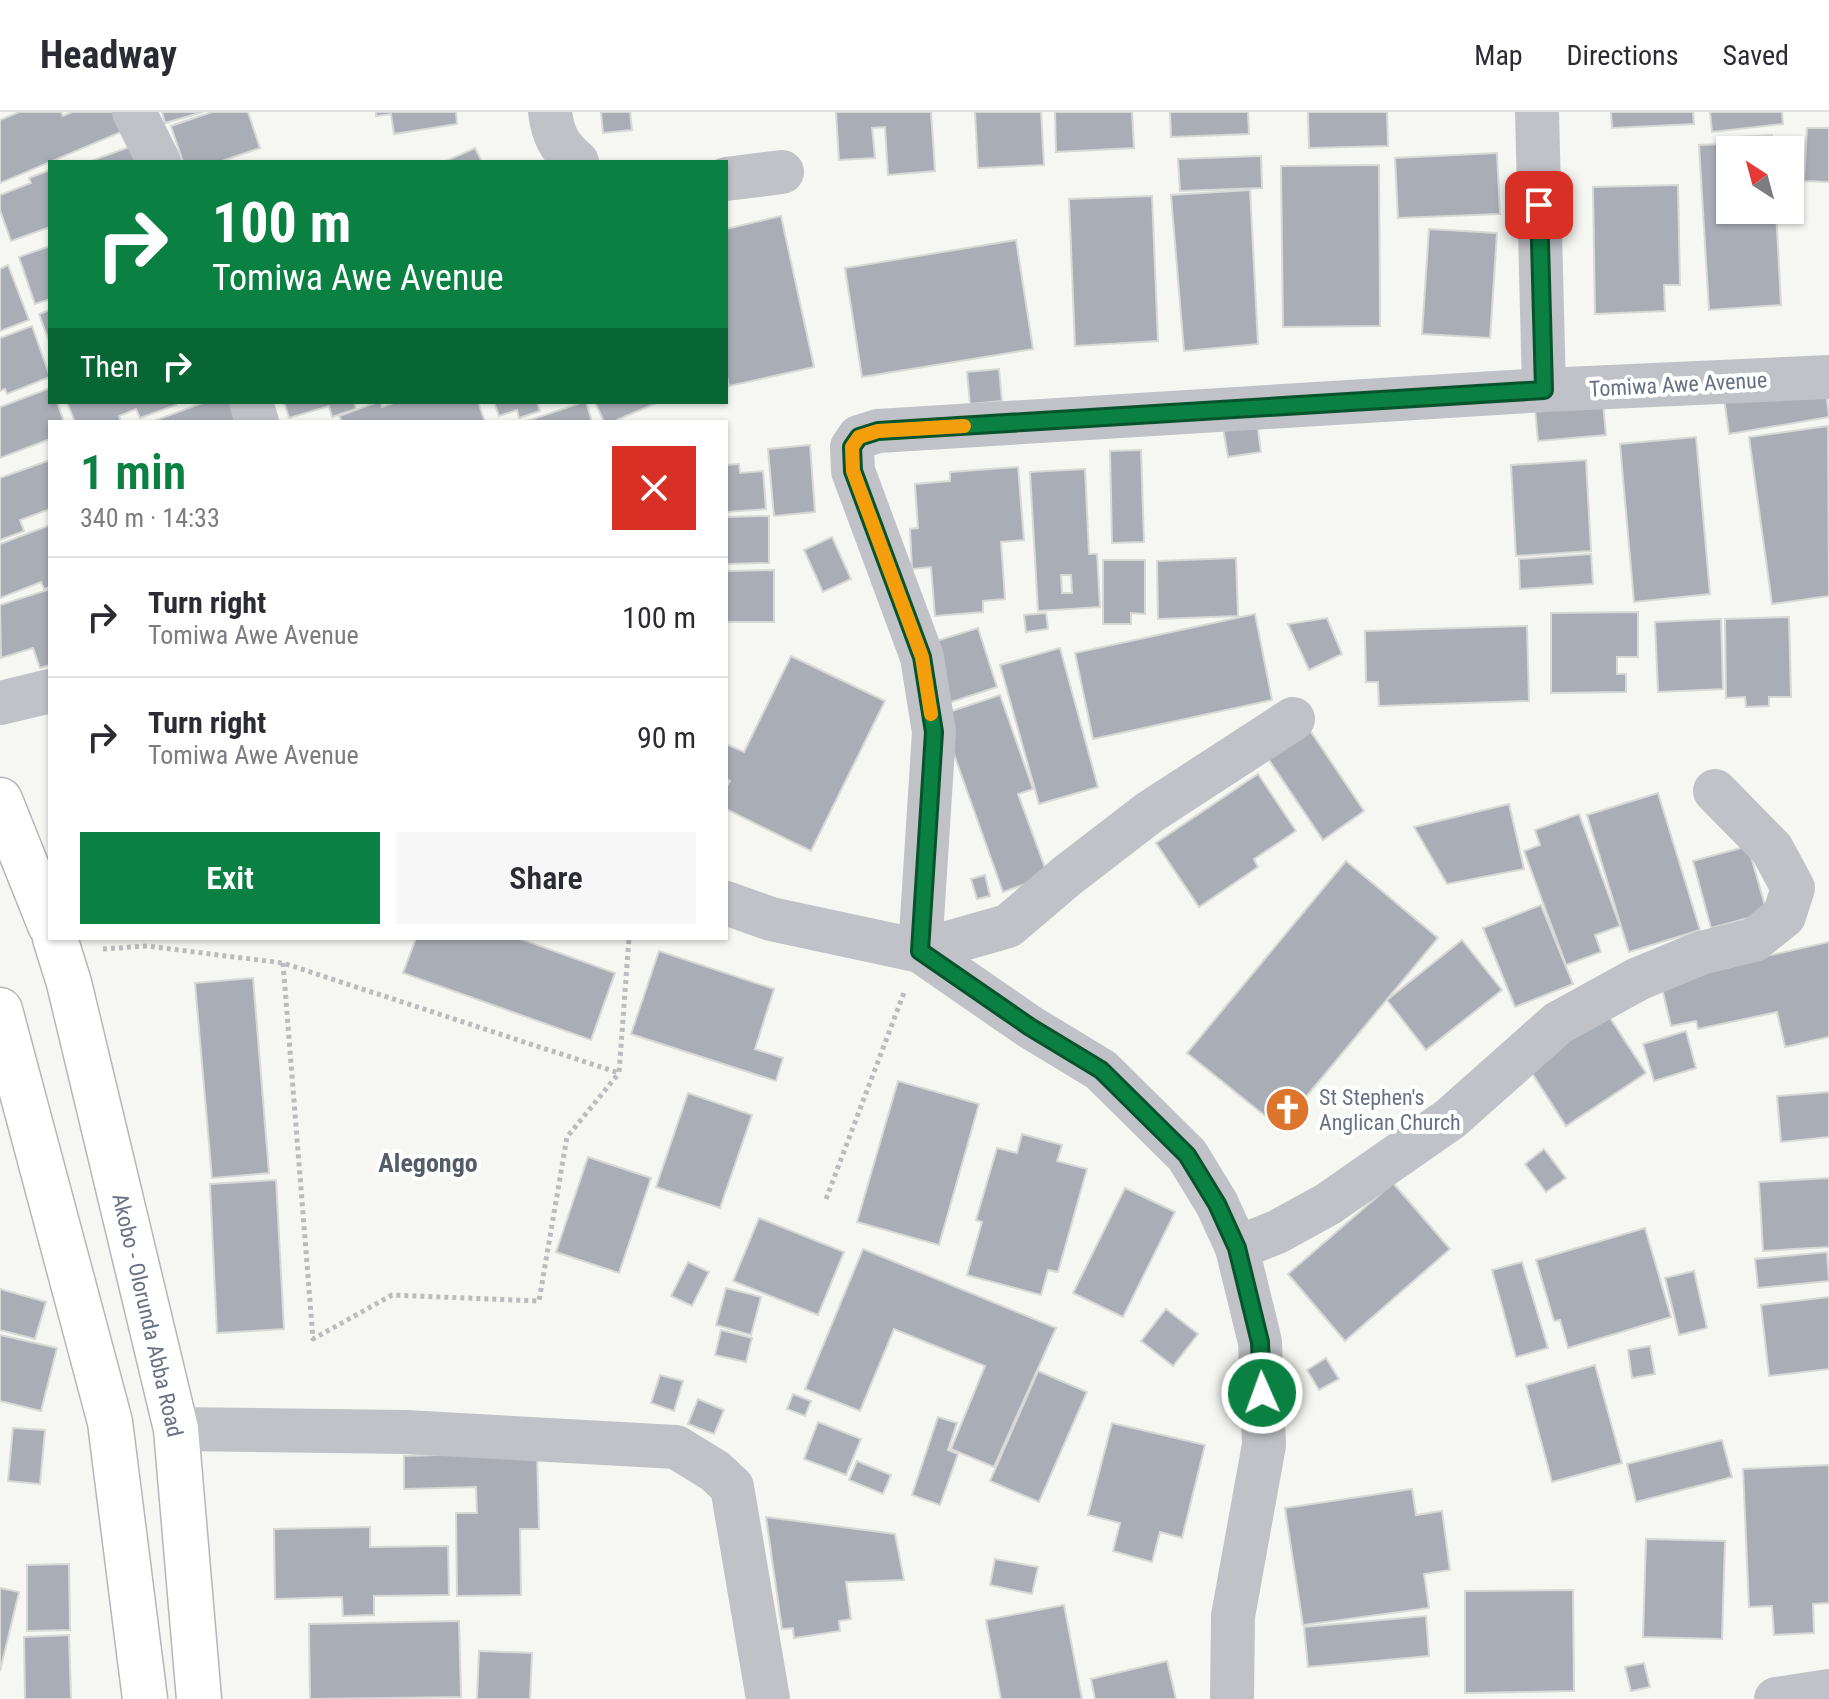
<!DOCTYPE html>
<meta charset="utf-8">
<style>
:root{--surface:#fff;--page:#f7f7f7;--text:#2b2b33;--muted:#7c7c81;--line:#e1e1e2;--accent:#0b8043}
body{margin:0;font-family:"Roboto Condensed",sans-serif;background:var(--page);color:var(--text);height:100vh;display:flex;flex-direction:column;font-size:30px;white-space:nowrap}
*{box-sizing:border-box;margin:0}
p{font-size:26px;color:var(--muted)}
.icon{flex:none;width:44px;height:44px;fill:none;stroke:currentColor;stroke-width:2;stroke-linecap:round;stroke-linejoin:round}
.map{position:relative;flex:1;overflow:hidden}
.details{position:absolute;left:48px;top:308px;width:680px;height:520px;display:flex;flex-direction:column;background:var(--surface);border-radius:0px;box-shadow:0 2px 6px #0004}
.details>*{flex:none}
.hud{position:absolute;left:48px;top:48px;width:680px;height:244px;border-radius:0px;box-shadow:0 2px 6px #0004;background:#0b8043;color:#fff;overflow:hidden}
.needle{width:52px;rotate:324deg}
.controls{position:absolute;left:1716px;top:24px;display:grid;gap:16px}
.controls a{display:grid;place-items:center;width:88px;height:88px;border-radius:0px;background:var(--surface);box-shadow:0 2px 6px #0004;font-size:40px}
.pin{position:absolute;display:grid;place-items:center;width:68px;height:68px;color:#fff;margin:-34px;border-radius:16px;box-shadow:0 4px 12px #0006}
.me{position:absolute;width:88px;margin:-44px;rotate:358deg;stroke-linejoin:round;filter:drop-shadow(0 0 6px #0008)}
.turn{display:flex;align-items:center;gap:28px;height:168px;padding:0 32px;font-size:36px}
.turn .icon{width:104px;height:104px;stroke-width:2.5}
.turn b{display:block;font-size:56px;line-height:68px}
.then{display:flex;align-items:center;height:76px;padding:0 32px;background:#0003;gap:16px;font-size:30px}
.round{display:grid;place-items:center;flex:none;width:84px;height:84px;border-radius:0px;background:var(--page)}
.overview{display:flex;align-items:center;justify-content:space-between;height:136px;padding:0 32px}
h1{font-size:48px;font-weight:600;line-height:60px;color:var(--accent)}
.action{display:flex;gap:16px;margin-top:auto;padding:16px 32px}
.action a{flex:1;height:92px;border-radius:0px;background:var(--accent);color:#fff;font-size:32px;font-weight:600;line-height:92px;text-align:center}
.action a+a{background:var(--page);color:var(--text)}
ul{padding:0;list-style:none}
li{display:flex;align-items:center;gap:24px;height:120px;padding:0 32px;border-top:2px solid var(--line)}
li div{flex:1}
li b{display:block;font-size:30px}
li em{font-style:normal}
header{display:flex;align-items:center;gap:48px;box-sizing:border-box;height:112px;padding:0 40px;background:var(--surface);border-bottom:2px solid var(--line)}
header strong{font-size:38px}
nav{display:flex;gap:44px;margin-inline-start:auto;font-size:28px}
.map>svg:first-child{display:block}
</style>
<header>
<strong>Headway</strong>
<nav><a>Map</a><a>Directions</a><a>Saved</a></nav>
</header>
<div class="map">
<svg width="1829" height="1587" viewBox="0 0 1829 1587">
<rect width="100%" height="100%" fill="#f6f7f3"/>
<!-- building -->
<g fill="#a9adb6" stroke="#d8d8d6" stroke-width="2" fill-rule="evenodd">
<path d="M19 0H61L63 4 72 0H113L121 20 0 71V8Z"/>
<path d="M162 0H203L165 11Z"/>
<path d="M212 0H248L260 36 219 50H183L171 14Z"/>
<path d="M376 0H456L457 12 394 22 391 2 376 4Z"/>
<path d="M601 0H630L632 18 603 21Z"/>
<path d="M836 0H931L935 59 888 63 885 15 872 16 875 46 839 48Z"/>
<path d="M975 0H1041L1044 53 978 56Z"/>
<path d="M1055 0H1132L1134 36 1056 40Z"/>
<path d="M1170 0H1248L1249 22 1171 25Z"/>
<path d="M1308 0H1387L1388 34 1309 36Z"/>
<path d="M1611 0H1693L1694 12 1612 16Z"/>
<path d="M1710 0H1782L1783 12 1712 20Z"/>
<path d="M1807 16H1829V70L1804 69Z"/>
<path d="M1772 23 1773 38H1730V98H1776L1781 193 1709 198 1699 33 1722 32 1721 26Z"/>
<path d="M143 30 150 50H88Z"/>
<path d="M475 36 482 50H444Z"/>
<path d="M1497 41 1500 102 1398 106 1395 46Z"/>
<path d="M1261 44 1262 76 1180 79 1178 47Z"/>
<path d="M1379 53 1380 214 1283 215 1281 54Z"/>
<path d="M50 58V115L11 129 0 98V83L31 71 29 66Z"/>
<path d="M1678 73 1680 173H1664L1665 199 1595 202 1593 75Z"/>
<path d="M1250 78 1258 232 1184 239 1171 83Z"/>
<path d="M1152 84 1158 229 1075 234 1069 87Z"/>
<path d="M781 104 814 255 729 274 726 260V117Z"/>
<path d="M1429 117 1497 121 1490 226 1422 222Z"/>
<path d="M1016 128 1033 237 862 265 845 156Z"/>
<path d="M50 134V187L35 192 19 145Z"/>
<path d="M8 153 29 208 0 219V157Z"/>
<path d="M50 198V232L39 202Z"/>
<path d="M32 214 50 265 7 282 5 277 0 279V226Z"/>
<path d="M999 257 1002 289 970 292 967 260Z"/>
<path d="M1825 270 1829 305 1729 322 1724 286Z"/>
<path d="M50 276V290H57L64 310H50V327L0 346V295Z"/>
<path d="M67 290H175L176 293 140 306 136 297 119 304 121 310H75Z"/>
<path d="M205 290H233L240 310H151Z"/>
<path d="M284 290H354L356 297 332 305 329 294 289 306Z"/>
<path d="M378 290H381L382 295 397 290H478L485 310H339L342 309 339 304Z"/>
<path d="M494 290H537L540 299 519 306 517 298 499 304Z"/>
<path d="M586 290 592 310H524L584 290Z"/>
<path d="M595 290H659L612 310H604Z"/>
<path d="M1603 291 1606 323 1538 329 1535 297Z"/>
<path d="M1257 311 1261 340 1228 345 1223 316Z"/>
<path d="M1828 314 1829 484 1772 492 1749 325Z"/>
<path d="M1696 325 1710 482 1634 490 1620 332Z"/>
<path d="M810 333 815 400 774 404 768 337Z"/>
<path d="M1141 338 1144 430 1112 431 1110 339Z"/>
<path d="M50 348V397L20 408 24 419 0 428V366Z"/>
<path d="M1586 348 1591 439 1516 444 1511 353Z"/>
<path d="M739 352 740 361 763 359 766 397 726 400V353Z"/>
<path d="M1018 355 1024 428 1001 430 1005 487 983 489V500L935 504 931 455 912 457 910 417 918 416 915 372 950 369V360Z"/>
<path d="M1085 357 1089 442H1097L1100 495 1038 499 1030 360ZM1061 463H1071L1072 481H1062Z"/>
<path d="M769 404V451L726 452V405Z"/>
<path d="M50 413V475L44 477 41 470 0 486V432Z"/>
<path d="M832 425 851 467 823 480 804 438Z"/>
<path d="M1591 442 1593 472 1520 477 1519 447Z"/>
<path d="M1236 446 1238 504 1158 507 1157 449Z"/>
<path d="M1103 448H1145V502L1131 501V512H1103Z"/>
<path d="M774 458V510H726V459Z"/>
<path d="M50 477V553L40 556 33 536 1 546 0 493Z"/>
<path d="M1638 500V545H1617V562H1626V580L1551 581V501Z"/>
<path d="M1046 501 1048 517 1026 520 1024 503Z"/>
<path d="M1255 502 1272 588 1093 627 1075 541Z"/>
<path d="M1789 505 1791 585H1769V594L1746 595 1745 585 1726 586 1725 507Z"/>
<path d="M1327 506 1342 542 1309 558 1288 512Z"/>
<path d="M1721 507 1723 577 1658 580 1655 510Z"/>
<path d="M1527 514 1529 589 1379 594 1378 570H1366L1365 519Z"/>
<path d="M978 516 997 575 948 591 930 531Z"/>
<path d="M1060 536 1098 675 1039 692 1000 553Z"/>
<path d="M791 544 885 589 811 739 726 697V676L730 669 726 667V632L744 640Z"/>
<path d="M1000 583 1033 677 1018 682 1048 764 1003 780 940 603Z"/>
<path d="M1309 617 1364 699 1323 728 1267 645Z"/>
<path d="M1258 662 1296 719 1254 747 1258 755 1199 795 1156 731Z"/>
<path d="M1658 681 1700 818 1629 840 1587 703Z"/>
<path d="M1509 692 1524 757 1447 772 1414 715Z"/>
<path d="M1579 702 1620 814 1595 823 1601 840 1566 853 1524 739 1540 733 1535 718Z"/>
<path d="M1748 734 1767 801 1711 816 1693 749Z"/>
<path d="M1346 749 1438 826 1280 1016 1187 941Z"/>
<path d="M985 763 990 784 977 787 971 767Z"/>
<path d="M1541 793 1573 872 1515 895 1483 816Z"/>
<path d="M416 826H518L615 861 591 928 403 861Z"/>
<path d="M1462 828 1502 878 1426 938 1387 888Z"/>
<path d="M1829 830V925L1785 935 1777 900 1698 917 1696 909 1671 914 1660 868Z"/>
<path d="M659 839 774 877 755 937 783 946 776 969 631 922Z"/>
<path d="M253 866 269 1061 212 1066 195 871Z"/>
<path d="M1608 903 1646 961 1566 1014 1528 955Z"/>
<path d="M1686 919 1696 956 1654 969 1643 932Z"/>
<path d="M898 969 979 992 939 1133 857 1110Z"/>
<path d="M1829 980V1025L1781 1030 1777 984Z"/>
<path d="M688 981 752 1003 720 1096 656 1075Z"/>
<path d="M1022 1022 1062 1033 1057 1049 1087 1057 1058 1160 1048 1158 1041 1183 967 1163 982 1110 976 1108 997 1036 1017 1041Z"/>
<path d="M1544 1037 1566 1066 1546 1080 1525 1052Z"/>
<path d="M588 1045 651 1066 619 1161 556 1140Z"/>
<path d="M1829 1066V1135L1763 1139 1759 1070Z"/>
<path d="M276 1068 284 1217 217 1221 210 1072Z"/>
<path d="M1393 1071 1450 1137 1345 1229 1288 1162Z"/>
<path d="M1125 1076 1175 1100 1123 1205 1073 1181Z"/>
<path d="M759 1106 844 1140 818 1203 733 1169Z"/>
<path d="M1645 1116 1671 1205 1568 1236 1560 1208 1554 1209 1536 1148Z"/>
<path d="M863 1137 1056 1216 994 1355 951 1337 985 1254 894 1217 860 1299 805 1277Z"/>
<path d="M1827 1140 1829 1169 1758 1176 1755 1147Z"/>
<path d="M688 1150 709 1160 692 1194 671 1184Z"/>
<path d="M1522 1150 1548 1236 1516 1245 1492 1158Z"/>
<path d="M1694 1159 1707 1216 1679 1223 1665 1166Z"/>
<path d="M726 1176 761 1185 751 1223 716 1213Z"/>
<path d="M0 1177 46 1190 35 1227 0 1218Z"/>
<path d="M1829 1185V1257L1769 1264 1761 1193Z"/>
<path d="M1166 1197 1198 1222 1173 1254 1141 1229Z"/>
<path d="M721 1218 752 1226 746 1250 715 1243Z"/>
<path d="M0 1223 57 1236 41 1299 0 1289Z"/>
<path d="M1650 1234 1655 1262 1632 1266 1628 1238Z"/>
<path d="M1326 1246 1339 1267 1319 1278 1307 1258Z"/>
<path d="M1595 1253 1622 1351 1552 1370 1526 1273Z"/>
<path d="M1038 1259 1087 1280 1039 1390 990 1369Z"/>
<path d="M660 1263 683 1269 674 1299 651 1291Z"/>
<path d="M793 1282 811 1289 805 1304 787 1297Z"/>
<path d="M698 1287 724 1298 714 1322 688 1312Z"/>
<path d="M938 1305 957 1311 948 1338 958 1342 940 1393 912 1383Z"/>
<path d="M818 1310 861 1327 846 1363 804 1347Z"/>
<path d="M1112 1311 1205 1333 1182 1426 1160 1420 1152 1450 1113 1439 1120 1411 1088 1403Z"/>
<path d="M13 1316 45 1318 40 1372 8 1369Z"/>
<path d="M1722 1328 1732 1365 1636 1390 1627 1352Z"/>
<path d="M537 1340 539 1417H520L521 1483 457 1484 456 1401H477L476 1375 404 1377V1344Z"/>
<path d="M857 1349 891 1363 883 1382 849 1368Z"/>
<path d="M1829 1353V1491L1813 1492 1814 1521 1774 1523 1772 1494 1749 1495 1743 1357Z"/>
<path d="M1412 1377 1416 1403 1442 1399 1450 1458 1424 1462 1429 1496 1303 1513 1285 1396Z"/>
<path d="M766 1405 895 1422 904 1468 846 1470 851 1507 839 1509 840 1519 794 1526 793 1516 782 1517Z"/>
<path d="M370 1415V1435L448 1434 449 1483 374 1484V1503L343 1504 342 1485 275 1487 274 1417Z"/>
<path d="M1646 1427 1725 1429 1722 1527 1643 1525Z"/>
<path d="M995 1447 1038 1455 1032 1482 990 1473Z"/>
<path d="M69 1452 70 1518 27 1519V1453Z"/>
<path d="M0 1476 19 1480 0 1559Z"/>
<path d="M1573 1478 1574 1579 1465 1581V1479Z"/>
<path d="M1064 1493 1082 1587H1001L986 1508Z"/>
<path d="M1426 1504 1429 1544 1308 1555 1304 1515Z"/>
<path d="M459 1509 461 1585 310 1587 309 1512Z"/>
<path d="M69 1523 71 1587H25L24 1525Z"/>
<path d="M479 1539 532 1541 530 1587H477Z"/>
<path d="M1167 1549 1176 1587H1095L1091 1567Z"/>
<path d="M1644 1551 1650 1575 1631 1579 1625 1555Z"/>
</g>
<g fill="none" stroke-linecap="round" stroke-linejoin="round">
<defs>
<g id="major">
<path d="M0 688 50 813"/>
<path d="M55 826 69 871 176 1317 199 1587"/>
<path d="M0 898 110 1310 145 1587"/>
</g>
</defs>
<!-- major casing -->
<use href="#major" stroke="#b3b6bb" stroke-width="47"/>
<!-- path -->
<g stroke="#babcbf" stroke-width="5" stroke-dasharray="4 4" stroke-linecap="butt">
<path d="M103 837 147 834 283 851 619 961 629 826"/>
<path d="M283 851 313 1227 392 1183 539 1189 567 1025 619 961"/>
<path d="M826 1087 905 878"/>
</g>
<!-- minor -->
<g stroke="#c0c2c7" stroke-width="44">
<path d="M134 0 159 50"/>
<path d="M550 0C553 23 559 35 577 50"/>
<path d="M1537 0 1544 278"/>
<path d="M726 67 782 60"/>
<path d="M251 290 257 310"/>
<path d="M0 591 50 579"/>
<path d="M1293 607 1150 700 1068 763 1008 814 920 839 934 620 922 545 853 359 852 335 859 325 878 319 1544 278 1829 265"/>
<path d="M726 791 771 807 920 839 1030 915 1101 958 1187 1043 1217 1092 1237 1136 1260 1230 1264 1333 1233 1504 1232 1587"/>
<path d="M1237 1136 1277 1120 1328 1092 1450 1007 1558 911 1638 867 1701 841 1754 828 1784 804 1793 776 1772 737 1715 679"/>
<path d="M176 1317 406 1320 676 1335 715 1359 732 1375 768 1587"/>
<path d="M1776 1587 1829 1579"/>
</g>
<!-- major -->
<use href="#major" stroke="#fff" stroke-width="44"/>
</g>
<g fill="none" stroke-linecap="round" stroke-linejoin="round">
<defs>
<path id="route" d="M1262 1281 1260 1230 1237 1136 1217 1092 1187 1043 1101 958 1030 915 920 839 934 620 922 545 853 359 852 335 859 325 878 319 1544 278 1539 93"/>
</defs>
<!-- route casing -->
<use href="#route" stroke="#07532c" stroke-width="20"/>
<!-- route -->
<use href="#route" stroke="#0b8043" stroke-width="14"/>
<!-- slow -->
<path stroke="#f59e0b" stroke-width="14" d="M931 602 922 545 853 359 852 335 859 325 878 319 964 314"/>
</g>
<!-- icons -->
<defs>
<symbol id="church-disc" viewBox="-11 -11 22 22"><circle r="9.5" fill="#dd762d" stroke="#fff"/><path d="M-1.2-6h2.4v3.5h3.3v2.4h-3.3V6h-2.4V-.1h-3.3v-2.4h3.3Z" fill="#fff"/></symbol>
</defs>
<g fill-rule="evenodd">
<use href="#church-disc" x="1262" y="972" width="51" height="51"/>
</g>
<g text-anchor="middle" stroke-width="8" stroke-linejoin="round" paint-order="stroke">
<!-- street labels -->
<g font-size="22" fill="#677184" stroke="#fff">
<text transform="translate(1678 272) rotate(-3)" y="8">Tomiwa Awe Avenue</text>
<text transform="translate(148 1203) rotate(77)" y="8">Akobo - Olorunda Abba Road</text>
</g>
<!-- poi labels -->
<g font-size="22" fill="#677184" stroke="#fff" text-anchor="start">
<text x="1319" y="993">St Stephen's<tspan x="1319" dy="25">Anglican Church</tspan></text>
</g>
<!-- quarter labels -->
<g font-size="26" font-weight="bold" fill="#545c69" stroke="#fff">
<text x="428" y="1060">Alegongo</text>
</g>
</g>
</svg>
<div class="controls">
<a><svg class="needle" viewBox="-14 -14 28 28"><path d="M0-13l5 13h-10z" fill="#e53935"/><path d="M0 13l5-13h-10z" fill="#7c7c81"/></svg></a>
</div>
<div class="pin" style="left:1539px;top:93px;background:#d93025"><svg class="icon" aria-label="arrive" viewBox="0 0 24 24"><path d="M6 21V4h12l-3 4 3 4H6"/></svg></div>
<svg class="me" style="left:1262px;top:1281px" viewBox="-20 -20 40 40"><circle r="17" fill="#0b8043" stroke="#fff" stroke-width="3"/><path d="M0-11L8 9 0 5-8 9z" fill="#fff"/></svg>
<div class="hud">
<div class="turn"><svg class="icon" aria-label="right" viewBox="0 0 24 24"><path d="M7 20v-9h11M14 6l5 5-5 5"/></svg><div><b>100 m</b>Tomiwa Awe Avenue</div></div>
<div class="then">Then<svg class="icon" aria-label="right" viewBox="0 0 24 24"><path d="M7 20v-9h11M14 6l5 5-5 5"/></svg></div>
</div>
<section class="details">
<div class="overview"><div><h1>1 min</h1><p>340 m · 14:33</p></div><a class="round" style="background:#d93025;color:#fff"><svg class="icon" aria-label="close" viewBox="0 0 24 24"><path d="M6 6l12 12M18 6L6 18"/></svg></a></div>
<ul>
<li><svg class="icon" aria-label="right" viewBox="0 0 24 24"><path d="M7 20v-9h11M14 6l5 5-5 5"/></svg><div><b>Turn right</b><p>Tomiwa Awe Avenue</p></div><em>100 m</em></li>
<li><svg class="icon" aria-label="right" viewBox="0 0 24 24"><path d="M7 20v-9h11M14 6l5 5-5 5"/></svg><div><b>Turn right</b><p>Tomiwa Awe Avenue</p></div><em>90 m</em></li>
</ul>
<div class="action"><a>Exit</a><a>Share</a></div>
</section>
</div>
